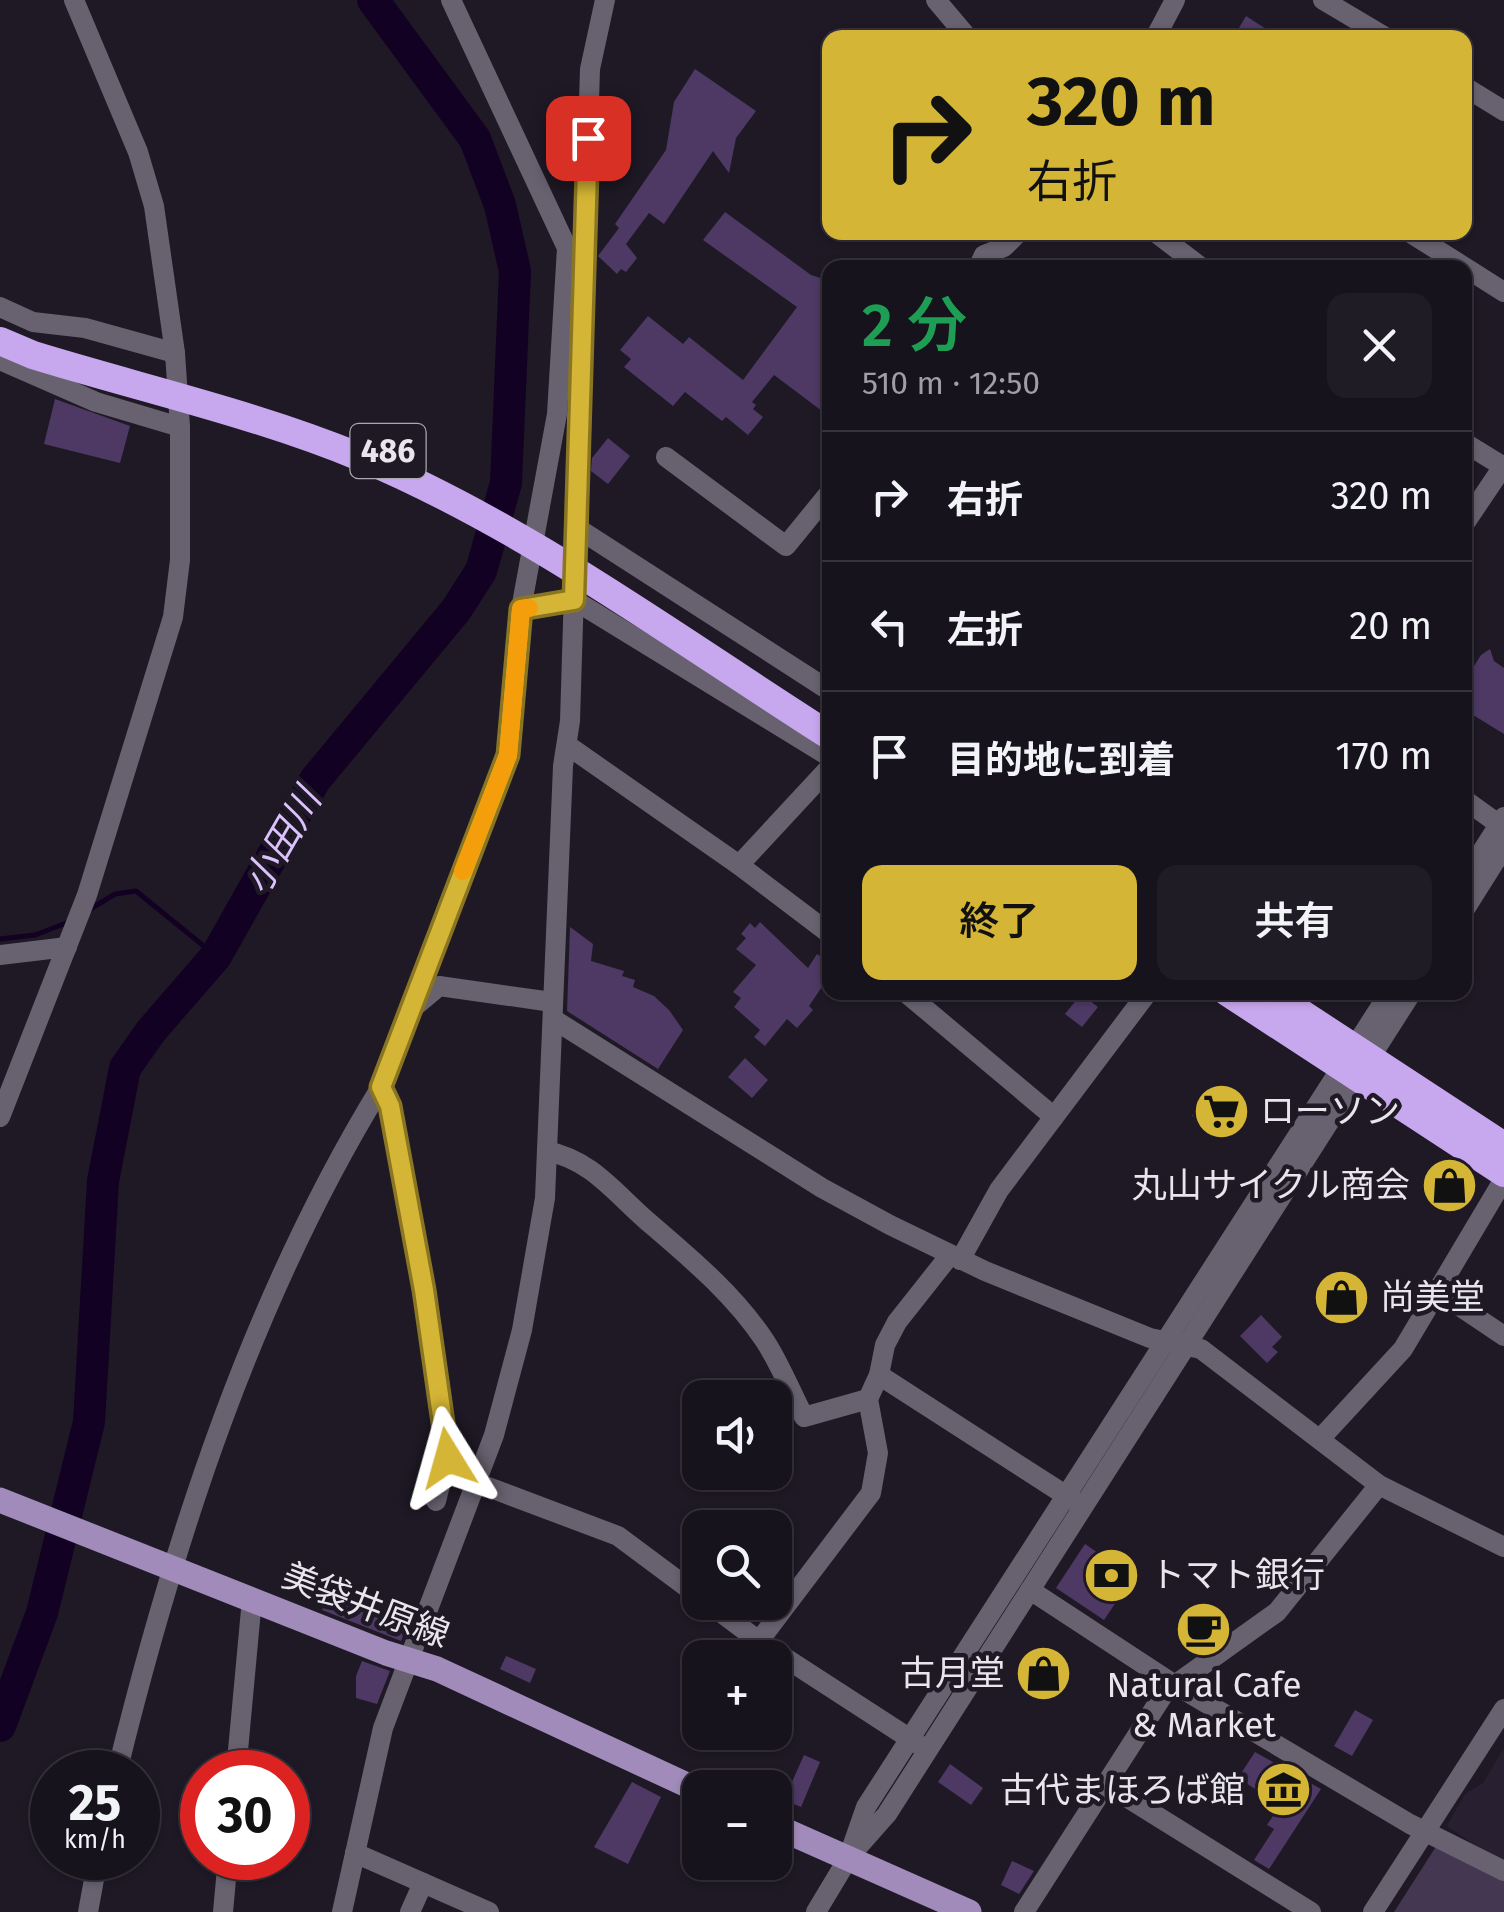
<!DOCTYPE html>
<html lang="ja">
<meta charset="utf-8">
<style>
:root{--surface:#16131c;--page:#1f1c25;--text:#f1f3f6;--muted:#9e9ea3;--line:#35323b;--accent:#d4b535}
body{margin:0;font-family:"Fira Sans","Noto Sans JP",sans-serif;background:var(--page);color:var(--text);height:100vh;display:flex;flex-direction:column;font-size:38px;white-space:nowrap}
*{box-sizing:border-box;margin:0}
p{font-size:32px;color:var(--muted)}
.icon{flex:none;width:55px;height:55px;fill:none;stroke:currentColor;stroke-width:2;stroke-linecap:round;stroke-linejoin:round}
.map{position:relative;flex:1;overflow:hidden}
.details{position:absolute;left:822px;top:260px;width:650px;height:740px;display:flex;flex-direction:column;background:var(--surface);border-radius:20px;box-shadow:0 2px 8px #0004,0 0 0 2px var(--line)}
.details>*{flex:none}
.banner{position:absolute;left:822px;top:30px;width:650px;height:210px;border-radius:20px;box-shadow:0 2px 8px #0004,0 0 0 2px var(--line);background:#d4b535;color:#111;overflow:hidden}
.controls{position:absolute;left:682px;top:1380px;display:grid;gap:20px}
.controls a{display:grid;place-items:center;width:110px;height:110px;border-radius:20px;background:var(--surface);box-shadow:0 2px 8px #0004,0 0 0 2px var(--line);font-size:50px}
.speed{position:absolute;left:30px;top:1750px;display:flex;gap:20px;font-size:50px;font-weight:700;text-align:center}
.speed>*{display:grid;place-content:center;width:130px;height:130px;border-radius:50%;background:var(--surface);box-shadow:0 2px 8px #0004,0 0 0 2px var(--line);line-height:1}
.speed small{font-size:25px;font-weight:400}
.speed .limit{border:15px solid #d22;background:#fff;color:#111}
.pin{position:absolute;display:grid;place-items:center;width:85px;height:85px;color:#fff;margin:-42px;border-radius:20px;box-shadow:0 5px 15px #0006}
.me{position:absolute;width:110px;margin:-55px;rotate:352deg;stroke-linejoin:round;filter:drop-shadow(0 0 8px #0008)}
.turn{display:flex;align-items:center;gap:35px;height:210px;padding:0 40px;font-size:45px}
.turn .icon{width:130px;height:130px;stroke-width:2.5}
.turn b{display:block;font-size:70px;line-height:85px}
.round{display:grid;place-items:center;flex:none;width:105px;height:105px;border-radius:20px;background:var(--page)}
.summary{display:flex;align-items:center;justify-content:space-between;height:170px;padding:0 40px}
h1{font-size:60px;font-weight:600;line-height:75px;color:#1e9e55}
.action{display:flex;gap:20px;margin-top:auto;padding:20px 40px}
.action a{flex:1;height:115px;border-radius:20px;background:var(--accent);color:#111;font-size:40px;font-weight:600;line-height:115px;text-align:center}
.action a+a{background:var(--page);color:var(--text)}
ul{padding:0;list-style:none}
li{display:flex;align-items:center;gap:30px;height:130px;padding:0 40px;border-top:2px solid var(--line)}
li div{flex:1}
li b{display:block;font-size:38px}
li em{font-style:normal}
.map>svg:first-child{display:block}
</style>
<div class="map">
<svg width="1504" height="1912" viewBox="0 0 1504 1912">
<rect width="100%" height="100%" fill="#1e1925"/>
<!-- built -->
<path fill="#282031" d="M1504 1748V1865L1447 1826 1465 1794 1483 1783Z"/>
<!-- green -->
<path fill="#433751" d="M1437 1845 1504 1878V1912H1394Z"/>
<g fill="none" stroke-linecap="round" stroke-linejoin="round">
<!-- stream -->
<g stroke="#130124" stroke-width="5">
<path d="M87 911 115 894 136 891 216 956"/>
<path d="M0 939 35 935 69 922"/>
</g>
<!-- river -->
<path stroke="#130124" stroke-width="32" d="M0 1726 42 1613 89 1422 103 1181 125 1068 151 1031 216 956 315 780 456 610 481 571 506 483 515 271 500 205 475 139 373 0"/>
</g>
<!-- building -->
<g fill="#4d3964">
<path d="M1246 16 1280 38H1233Z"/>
<path d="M695 69 756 111 736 138 729 173 713 151 664 224 649 213 626 244 637 258 626 272 621 269 617 274 598 256 619 228 615 224 666 150 674 102Z"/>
<path d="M725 212 811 275 830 281V417L774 375 752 402 756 405 753 409 763 417 748 435 726 417 722 421 685 392 673 406 624 367 631 359 620 350 648 316 683 344 689 337 743 380 797 307 703 240Z"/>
<path d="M55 399 130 426 120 463 44 444Z"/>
<path d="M608 438 630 456 608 484 591 471 592 458Z"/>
<path d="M1490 649 1494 661 1504 668V734L1465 710V680L1481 655Z"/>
<path d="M760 922 808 968 817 954 830 963V975L809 1006 813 1010 797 1028 787 1019 765 1046 754 1037 760 1030 734 1007 741 998 733 992 756 965 736 949 746 938 741 934 750 923 755 928Z"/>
<path d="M570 927 593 944 591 961 624 971 622 976 635 980 633 987 654 996 669 1010 683 1030 658 1069 567 1011Z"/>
<path d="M1081 994 1098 1007 1082 1027 1065 1014Z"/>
<path d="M745 1058 768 1080 752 1098 728 1077Z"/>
<path d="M1212 1086 1247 1108 1228 1138 1192 1116Z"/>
<path d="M1334 1279 1363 1300 1345 1325 1316 1303Z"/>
<path d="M1261 1315 1282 1337 1272 1347 1278 1352 1267 1363 1240 1336Z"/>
<path d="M1085 1544 1133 1577 1104 1620 1056 1588Z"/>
<path d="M331 1591 351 1598 349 1603 407 1627 401 1641 322 1610Z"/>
<path d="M506 1656 536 1669 530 1683 500 1669Z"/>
<path d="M362 1661 390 1671 377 1704 356 1698V1676Z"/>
<path d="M1355 1710 1373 1720 1352 1756 1334 1746Z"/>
<path d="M1255 1752 1321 1789 1269 1869 1254 1860 1274 1829 1267 1825 1280 1805 1238 1778Z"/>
<path d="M804 1755 820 1762 801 1807 784 1800Z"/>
<path d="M950 1764 983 1788 971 1805 938 1782Z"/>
<path d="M632 1782 661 1797 628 1864 594 1847Z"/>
<path d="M1012 1861 1034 1871 1019 1894 1001 1885Z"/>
</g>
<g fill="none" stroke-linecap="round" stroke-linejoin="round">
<!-- minor -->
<g stroke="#686270" stroke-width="20">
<path d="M936 0 968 38"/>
<path d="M1323 0 1387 38"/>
<path d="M1155 38 1175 0"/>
<path d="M1465 87 1504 111"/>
<path d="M1155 232 1202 268"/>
<path d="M1409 232 1504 292"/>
<path d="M978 268 984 255 1004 247 1019 232"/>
<path d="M0 307 33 322 85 328 175 353"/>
<path d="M0 360 96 402 180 427"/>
<path d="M1465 443 1504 467"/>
<path d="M666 457 786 546 830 492"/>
<path d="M1465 523 1504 465"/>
<path d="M574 526 830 691"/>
<path d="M521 609 574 600 830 757"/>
<path d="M567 745 739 865 830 934"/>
<path d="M1465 800 1504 828"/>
<path d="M739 865 830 767"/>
<path d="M1465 878 1504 817"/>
<path d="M1465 909 1504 847"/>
<path d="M0 955 67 947"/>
<path d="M905 992 1054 1117"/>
<path d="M407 1013 509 755 521 609 557 414 567 248 451 0"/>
<path d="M553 1019 822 1188 890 1225 985 1271 1150 1338 1201 1349 1379 1485 1504 1547"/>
<path d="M0 1117 87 895 173 617 180 560V427L175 353 154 206 138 152 74 0"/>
<path d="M547 1151C591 1160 614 1192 646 1220 689 1257 733 1293 765 1341 780 1364 791 1392 804 1417L868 1399"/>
<path d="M960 1260 999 1190 1148 992"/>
<path d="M1437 1291 1504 1336"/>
<path d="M879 1375 1073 1500"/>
<path d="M1320 1439 1403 1349 1504 1179"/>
<path d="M475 1482 618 1536 700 1597"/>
<path d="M436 1501 447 1458 424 1290 390 1105 381 1087 407 1013 439 986 552 1002"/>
<path d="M1030 1590 1172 1683 1410 1824 1504 1871"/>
<path d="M707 1602 759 1641"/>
<path d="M918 1744 759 1641 871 1493 878 1453 868 1399 879 1375 885 1345 897 1322 950 1255"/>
<path d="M117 1772C175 1536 253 1296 381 1087"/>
<path d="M236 1772 252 1599"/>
<path d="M1107 1785 1311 1912"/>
<path d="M851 1850 866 1807 1390 992"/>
<path d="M355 1853 489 1912"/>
<path d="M88 1912 98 1858"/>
<path d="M223 1912 228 1858"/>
<path d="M342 1912 383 1728 494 1435 522 1330 545 1198 563 766 570 721 590 69 605 0"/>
<path d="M410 1912 423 1883"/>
<path d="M816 1912 849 1857 887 1814 1412 992"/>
<path d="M1024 1912 1165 1692 1277 1612 1379 1485"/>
<path d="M1373 1912 1504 1709"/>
</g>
<!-- major -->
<g stroke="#a18bbb" stroke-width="25">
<path d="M0 1500 386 1653 437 1669 700 1791"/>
<path d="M775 1826 969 1912"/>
</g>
<!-- highway -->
<g stroke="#c7a7ed" stroke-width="28">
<path d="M0 341 33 355C140 388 256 414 360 457 527 527 677 639 830 736"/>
<path d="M1227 992 1504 1173"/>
<path d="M1269 992 1504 1146"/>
</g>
</g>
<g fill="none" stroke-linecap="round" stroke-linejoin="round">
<defs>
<path id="route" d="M448 1458 424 1290 390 1106 381 1087 508 755 521 609 574 600 588 138"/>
</defs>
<!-- route casing -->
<use href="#route" stroke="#8a7622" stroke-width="25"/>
<!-- route -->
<use href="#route" stroke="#d4b535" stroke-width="18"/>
<!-- slow -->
<path stroke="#f59e0b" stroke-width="18" d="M463 871 508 755 521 609 529 608"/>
</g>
<!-- icons -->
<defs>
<symbol id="supermarket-disc" viewBox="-11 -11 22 22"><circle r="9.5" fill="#d4b535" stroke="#1e1925"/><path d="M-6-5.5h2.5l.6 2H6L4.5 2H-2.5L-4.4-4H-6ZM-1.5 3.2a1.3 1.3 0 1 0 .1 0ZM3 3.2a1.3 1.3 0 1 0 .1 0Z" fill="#111"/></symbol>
<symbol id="shop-disc" viewBox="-11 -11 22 22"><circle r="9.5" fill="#d4b535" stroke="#1e1925"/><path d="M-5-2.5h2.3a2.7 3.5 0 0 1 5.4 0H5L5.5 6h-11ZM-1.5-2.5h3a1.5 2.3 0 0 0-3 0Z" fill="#111"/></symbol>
<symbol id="bank-disc" viewBox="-11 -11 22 22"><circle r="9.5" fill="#d4b535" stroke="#1e1925"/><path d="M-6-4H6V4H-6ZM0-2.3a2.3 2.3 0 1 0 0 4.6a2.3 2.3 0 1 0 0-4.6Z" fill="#111"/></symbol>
<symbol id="cafe-disc" viewBox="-11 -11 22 22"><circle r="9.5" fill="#d4b535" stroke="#1e1925"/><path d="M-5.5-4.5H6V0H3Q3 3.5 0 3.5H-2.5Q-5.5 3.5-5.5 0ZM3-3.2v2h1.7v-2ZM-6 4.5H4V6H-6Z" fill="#111"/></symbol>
<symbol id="museum-disc" viewBox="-11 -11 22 22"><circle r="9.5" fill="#d4b535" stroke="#1e1925"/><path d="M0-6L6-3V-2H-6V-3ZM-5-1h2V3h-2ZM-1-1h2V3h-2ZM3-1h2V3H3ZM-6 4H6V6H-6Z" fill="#111"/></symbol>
</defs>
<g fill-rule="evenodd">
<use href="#supermarket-disc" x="1190" y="1080" width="63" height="63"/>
<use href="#shop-disc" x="1418" y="1154" width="63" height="63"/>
<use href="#shop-disc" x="1310" y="1266" width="63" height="63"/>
<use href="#bank-disc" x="1080" y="1544" width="63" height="63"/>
<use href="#cafe-disc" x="1172" y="1598" width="63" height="63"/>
<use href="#shop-disc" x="1012" y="1642" width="63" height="63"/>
<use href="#museum-disc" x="1252" y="1758" width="63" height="63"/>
</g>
<g text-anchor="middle" stroke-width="9" stroke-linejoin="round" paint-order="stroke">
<!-- shield labels -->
<rect fill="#1e1925" stroke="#aba8b1" stroke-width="2.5" x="350.5" y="424" width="75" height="54" rx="8"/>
<g font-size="32" font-weight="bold" fill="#e8e5ed">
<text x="388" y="462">486</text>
</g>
<!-- poi labels -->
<g font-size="35" fill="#e8e5ed" stroke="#1e1925" text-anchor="start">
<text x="1260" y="1123">ローソン</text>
<text x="1410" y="1197" text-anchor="end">丸山サイクル商会</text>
<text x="1380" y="1309">尚美堂</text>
<text x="1150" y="1587">トマト銀行</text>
<text x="1005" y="1685" text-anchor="end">古月堂</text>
<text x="1204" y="1697" text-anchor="middle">Natural Cafe<tspan x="1204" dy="40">&amp; Market</tspan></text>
<text x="1245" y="1802" text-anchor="end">古代まほろば館</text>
</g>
<!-- street labels -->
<g font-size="35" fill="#e8e5ed" stroke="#1e1925">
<text transform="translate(366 1605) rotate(21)" y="12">美袋井原線</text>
</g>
<!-- water labels -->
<g font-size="38" font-style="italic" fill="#dbc2fc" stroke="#1e1925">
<text transform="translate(282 841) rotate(-60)" y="13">小田川</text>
</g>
</g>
</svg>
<div class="controls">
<a><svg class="icon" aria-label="sound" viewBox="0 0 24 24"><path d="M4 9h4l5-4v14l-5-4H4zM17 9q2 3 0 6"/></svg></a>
<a><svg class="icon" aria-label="search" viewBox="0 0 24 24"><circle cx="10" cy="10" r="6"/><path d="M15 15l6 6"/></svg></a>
<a>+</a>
<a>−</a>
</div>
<div class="speed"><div>25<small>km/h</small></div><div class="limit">30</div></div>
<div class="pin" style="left:588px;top:138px;background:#d93025"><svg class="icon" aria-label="arrive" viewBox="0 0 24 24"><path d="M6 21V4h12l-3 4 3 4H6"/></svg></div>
<svg class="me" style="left:448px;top:1458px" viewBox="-20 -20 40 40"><path d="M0-17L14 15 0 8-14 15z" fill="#d4b535" stroke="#fff" stroke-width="4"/></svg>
<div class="banner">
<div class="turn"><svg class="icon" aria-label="right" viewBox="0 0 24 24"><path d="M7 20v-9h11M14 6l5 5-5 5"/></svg><div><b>320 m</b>右折</div></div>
</div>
<section class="details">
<div class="summary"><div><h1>2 分</h1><p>510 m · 12:50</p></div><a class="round"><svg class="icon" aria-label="close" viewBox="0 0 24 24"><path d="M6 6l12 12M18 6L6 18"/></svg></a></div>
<ul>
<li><svg class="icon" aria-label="right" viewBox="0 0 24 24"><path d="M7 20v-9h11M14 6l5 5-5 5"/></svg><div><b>右折</b></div><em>320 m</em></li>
<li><svg class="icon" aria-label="left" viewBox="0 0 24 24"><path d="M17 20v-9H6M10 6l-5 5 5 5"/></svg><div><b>左折</b></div><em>20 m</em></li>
<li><svg class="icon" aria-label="arrive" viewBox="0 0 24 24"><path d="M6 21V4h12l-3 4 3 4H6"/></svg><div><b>目的地に到着</b></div><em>170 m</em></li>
</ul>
<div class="action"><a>終了</a><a>共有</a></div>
</section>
</div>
